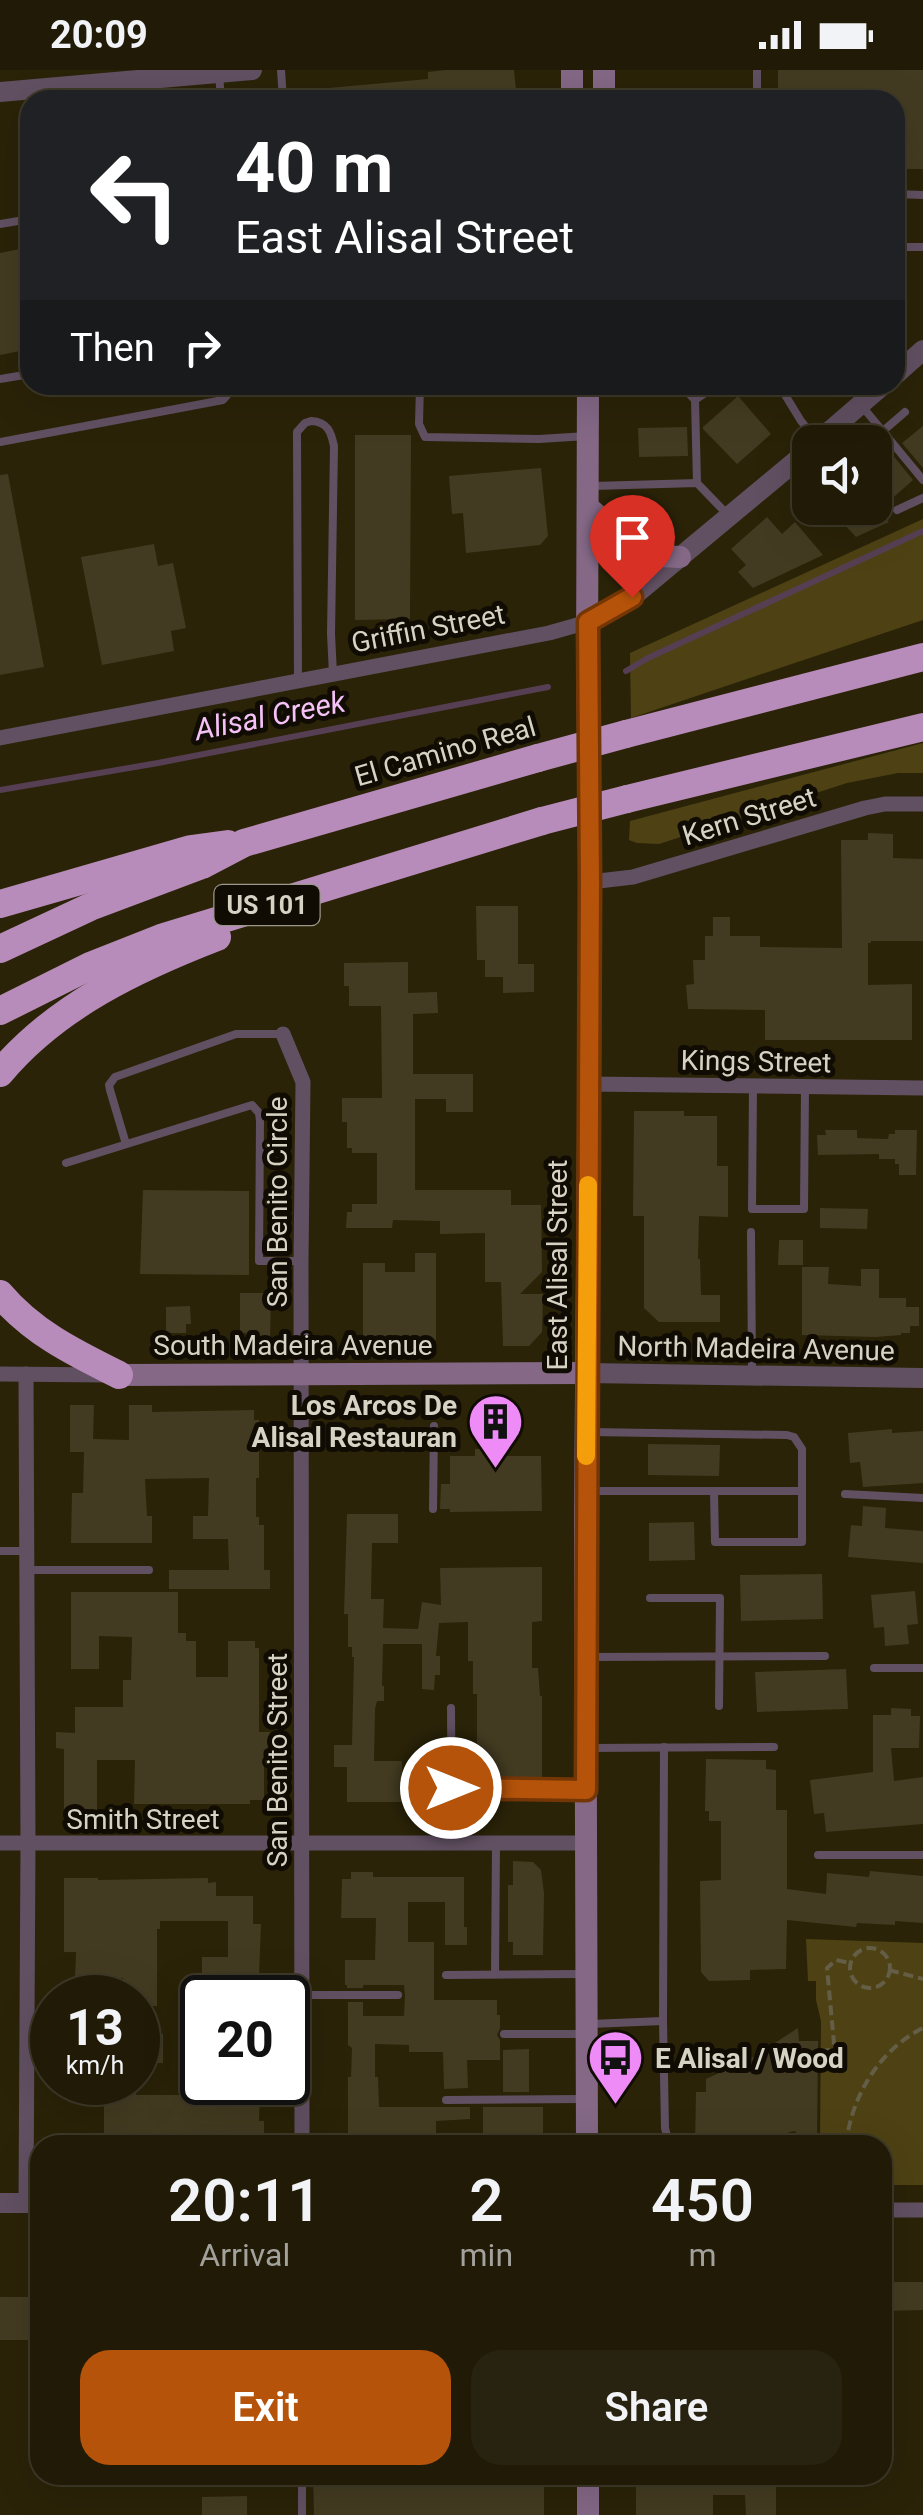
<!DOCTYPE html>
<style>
:root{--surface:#201a06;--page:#282310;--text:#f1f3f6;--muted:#a2a19b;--line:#3d3828;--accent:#b45309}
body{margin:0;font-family:Roboto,sans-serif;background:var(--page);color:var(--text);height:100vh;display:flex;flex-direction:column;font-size:38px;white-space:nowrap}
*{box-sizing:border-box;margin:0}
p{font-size:32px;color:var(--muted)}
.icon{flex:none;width:55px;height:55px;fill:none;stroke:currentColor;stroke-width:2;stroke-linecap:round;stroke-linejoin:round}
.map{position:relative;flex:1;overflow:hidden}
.details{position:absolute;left:30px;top:2065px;width:862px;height:350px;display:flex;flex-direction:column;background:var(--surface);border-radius:30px;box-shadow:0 10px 40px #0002,0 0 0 2px var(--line)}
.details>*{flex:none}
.banner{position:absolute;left:20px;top:20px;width:885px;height:305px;border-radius:30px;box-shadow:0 10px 40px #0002,0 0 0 2px var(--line);background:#202124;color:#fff;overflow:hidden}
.buttons{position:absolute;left:792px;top:355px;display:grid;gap:20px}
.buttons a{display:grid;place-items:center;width:100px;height:100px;border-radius:20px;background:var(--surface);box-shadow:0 10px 40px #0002,0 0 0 2px var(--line);font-size:50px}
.speed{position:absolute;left:30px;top:1905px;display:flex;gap:20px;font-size:50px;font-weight:700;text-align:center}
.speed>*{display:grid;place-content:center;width:130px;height:130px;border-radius:50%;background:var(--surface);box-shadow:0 10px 40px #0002,0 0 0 2px var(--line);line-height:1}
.speed small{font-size:25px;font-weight:400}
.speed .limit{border:5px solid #111;border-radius:15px;background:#fff;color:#111}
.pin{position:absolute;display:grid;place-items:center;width:85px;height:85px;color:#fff;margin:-102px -42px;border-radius:50% 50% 50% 0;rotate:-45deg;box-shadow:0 0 10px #0007}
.pin .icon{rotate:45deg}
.me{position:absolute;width:110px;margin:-55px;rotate:90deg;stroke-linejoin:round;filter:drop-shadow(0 0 8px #0008)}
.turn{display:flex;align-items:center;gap:35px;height:210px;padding:0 50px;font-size:45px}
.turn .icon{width:130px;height:130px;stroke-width:2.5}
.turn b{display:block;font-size:70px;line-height:85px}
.then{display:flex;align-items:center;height:95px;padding:0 50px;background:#0003;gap:20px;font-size:38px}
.eta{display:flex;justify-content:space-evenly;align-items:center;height:170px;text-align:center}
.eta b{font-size:60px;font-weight:600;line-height:70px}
.button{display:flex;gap:20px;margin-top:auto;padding:20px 50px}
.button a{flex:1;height:115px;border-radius:30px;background:var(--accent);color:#fff;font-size:40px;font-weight:600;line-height:115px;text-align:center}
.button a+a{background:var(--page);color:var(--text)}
.status{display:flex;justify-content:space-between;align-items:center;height:70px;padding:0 50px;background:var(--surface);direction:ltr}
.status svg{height:28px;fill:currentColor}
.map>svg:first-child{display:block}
</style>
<div class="status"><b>20:09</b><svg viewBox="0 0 49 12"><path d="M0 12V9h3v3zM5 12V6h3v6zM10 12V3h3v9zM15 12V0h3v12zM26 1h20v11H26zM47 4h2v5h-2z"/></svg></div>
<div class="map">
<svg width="923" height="2445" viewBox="0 0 923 2445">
<rect width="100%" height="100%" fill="#2a2308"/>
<!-- green -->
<g fill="#4e4214">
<path d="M923 449V550L631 648 630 583Z"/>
<path d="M923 673V703H898L847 713 659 774 637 773 629 770 630 751Z"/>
<path d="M806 1869 923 1873V2115H883L882 2075H820L821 1951 816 1930V1911H808Z"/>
</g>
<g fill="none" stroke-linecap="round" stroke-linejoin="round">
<!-- stream -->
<g stroke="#563f53" stroke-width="6">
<path d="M626 601 648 588 923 461"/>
<path d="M0 720 158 693 548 617"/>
</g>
</g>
<!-- building -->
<g fill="#433b21">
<path d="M445 0H514L517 30H329V18L428 9V2Z"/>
<path d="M778 0H923V99H895V30H778Z"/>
<path d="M30 177V279L0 285V183Z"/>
<path d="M738 326 771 364 737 394 703 359V357Z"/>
<path d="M923 356V398L902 373Z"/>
<path d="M687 357 688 386 639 387 638 358Z"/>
<path d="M355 365H411L410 549 355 550Z"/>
<path d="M875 379 884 389 891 383 913 410 878 441 889 452 856 467 829 438H875Z"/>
<path d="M541 398 548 466 540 475 466 483 463 443 452 444 449 406Z"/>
<path d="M8 404 44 597 0 605V405Z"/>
<path d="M767 447 782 464 795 452 823 485 753 518 738 502 746 495 731 479Z"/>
<path d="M154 474 158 496 173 493 186 558 171 561 174 581 102 595 81 487Z"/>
<path d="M868 763 893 764V788L923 789V871H871V873H868V915L912 914V970H765V940L688 939 686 915 694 914 693 890H705V866H713V847H730V866H760V877L842 878 841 770H868Z"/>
<path d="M476 836H518V894H534V922L503 923V907H485V890H477Z"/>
<path d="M408 892V923L437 922 438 943 413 944V1004H473V1042H446V1029H415V1120H511V1135H541L542 1202 520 1224H543L542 1262 529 1276H503L501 1212H485V1163L440 1164V1151L393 1150 392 1158H346L347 1142H352V1134H377V1083H352V1078H347V1052H342V1028H382L381 936H349V916H344V893Z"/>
<path d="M634 1041H684V1046H717V1096H728V1147L699 1146 698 1189H700L701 1225H720V1252H659L644 1238V1146H633Z"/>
<path d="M825 1060H857V1068L888 1069 889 1064H895V1060H917L916 1105H899V1094H895V1089H879V1084L818 1085 817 1065H826Z"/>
<path d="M143 1120 249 1121V1205L140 1204Z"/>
<path d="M820 1138 868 1139 867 1159 820 1158Z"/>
<path d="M779 1170H803V1195H778Z"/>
<path d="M415 1183H436V1270H363V1193H385V1202H415Z"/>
<path d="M802 1197H829L828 1214 861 1216V1199H879V1228H906V1237H919V1256H910V1263H901V1265L876 1267 802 1265Z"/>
<path d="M240 1223H271L270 1270H246V1263H240Z"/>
<path d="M190 1236 191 1254H186V1263H166V1237Z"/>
<path d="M70 1335H94L93 1369 129 1370V1335H152V1342L254 1340V1350H259V1408H256V1447H259V1455H264V1500H270V1519H169V1500H229L228 1469H193V1446H208L209 1408 145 1409 147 1446H152V1473H71L72 1423H83L84 1382H70Z"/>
<path d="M892 1359V1363L923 1361V1413L863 1417 860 1392 850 1393 848 1363Z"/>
<path d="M648 1374 720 1375 719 1406 648 1405Z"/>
<path d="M475 1379H491L492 1386H541L542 1441 450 1442V1439H440L441 1414H450V1386H475Z"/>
<path d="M863 1436 886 1438 885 1458 923 1461V1493L848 1487 851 1455 862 1456Z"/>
<path d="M347 1444H398V1473H372L371 1529H384L383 1558 418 1559 422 1532 441 1535 440 1498 542 1497V1551L532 1552V1598H538L540 1626H542V1708H477V1624H473V1591H468V1552L439 1553 436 1586H440V1605H435L434 1620 422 1619V1574H383L382 1616H384V1631H377L375 1639 374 1691H402L403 1732H347V1697H334V1675H352L354 1587H352V1577H348V1544H344Z"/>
<path d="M694 1452 695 1490 649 1491V1453Z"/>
<path d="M822 1504 823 1549 741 1551 740 1505Z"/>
<path d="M915 1521 918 1554 907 1555 909 1574 885 1576 884 1557 874 1558 871 1525Z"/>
<path d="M71 1522H178V1563H186V1571H196V1607H228V1571H255V1578H259V1662H270V1689H264V1730H250V1734H134L135 1690H97V1742H64V1679L56 1678V1662L75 1663V1637H123V1610H131L132 1567 99 1566V1599H71Z"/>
<path d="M846 1599 848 1639 757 1642 755 1602Z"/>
<path d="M891 1638 911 1639V1646H920L919 1678H891L894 1711 923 1707V1754L826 1762 824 1743 814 1744 810 1710 873 1702V1645H891Z"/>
<path d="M706 1689 766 1690V1699L776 1700V1740H787V1819L826 1824 827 1803 869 1807 870 1801 923 1806V1853L895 1851V1855L857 1853 856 1857 787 1850 786 1899 750 1900V1910L709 1911 701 1902 700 1811 721 1810V1751H709V1741H705Z"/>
<path d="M513 1791 533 1792 541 1800 544 1823 543 1885H513V1872H508V1815H513Z"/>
<path d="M351 1802H373V1807H464V1857H467V1875H445V1832H408V1872H434V1930H497V1945H500V1958L497 1965 500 1970V1990H467L468 2018 444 2019 443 1982H409V1975L375 1974V2007H378L379 2037H470V2049L436 2051V2075H348V2007H351L352 1978 348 1975V1932H363V1946H404L405 1926 404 1915H363V1918H347V1915H345V1890H375L376 1848H341L342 1809H351Z"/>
<path d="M64 1808H98V1810L208 1808V1813L216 1812V1826H253V1854H261L259 1907 256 1908V1913H239L238 1928H202V1887H228V1851H160V1859H157V1936H138V1928H123V1908H75L76 1882H64Z"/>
<path d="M798 1958 799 1971H818L817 2075H800V2065L794 2061 787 2063 786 2075H695L696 2022H706V2009L753 1987Z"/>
<rect x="142" y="1964" width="21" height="29"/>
<path d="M529 1979V2022H503V1980Z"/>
<path d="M104 2012H136V2025H196V2012H216V2016H257V2024H260L259 2051H264V2075H104Z"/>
<rect x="483" y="2037" width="60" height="38"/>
<path d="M882 2212H923V2240L882 2241Z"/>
<rect x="0" y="2227" width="40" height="43"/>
<path d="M313 2405H544V2445H314Z"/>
<path d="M636 2405H776V2445H746L745 2425H713V2445H636Z"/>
<path d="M247 2426V2445H202V2427Z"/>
</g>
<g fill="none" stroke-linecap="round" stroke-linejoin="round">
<!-- path -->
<g stroke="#645e47" stroke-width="4" stroke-dasharray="10 5" stroke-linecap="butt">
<circle cx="870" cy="1898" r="20"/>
<path d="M889 1900 923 1909"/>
<path d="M821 1981 830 1980 834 1973 827 1898 836 1890 850 1893"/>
<path d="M846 2075C851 2027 879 1980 923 1958"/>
</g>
<!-- service -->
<g stroke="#615062" stroke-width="8">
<path d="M281 0 283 30"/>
<path d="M757 0V30"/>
<path d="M219 3 221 30"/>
<path d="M895 124 923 125"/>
<path d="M0 154 30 149"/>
<path d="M895 177H923"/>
<path d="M0 309 30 304"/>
<path d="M420 315 419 354 425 367 539 369 587 366"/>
<path d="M681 315 695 330"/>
<path d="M779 315 801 351 816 369"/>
<path d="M861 335 923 410"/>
<path d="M883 361 905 342"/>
<path d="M0 372 223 330 236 315"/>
<path d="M697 413 695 330 717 315"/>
<path d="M593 416 697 413 726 443"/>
<path d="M897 440 923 428"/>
<path d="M298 611 297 362 305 353 311 351C328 352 331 362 334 376L331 564 333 604"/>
<path d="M753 1016 752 1139H804L805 1017"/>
<path d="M126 1074 110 1020 109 1015 115 1007 236 964H283"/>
<path d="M66 1093 252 1035 259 1043 260 1051 259 1191H301"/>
<path d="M751 1162 752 1302"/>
<path d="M590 1362 787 1365 794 1367 802 1379V1472H715L714 1421"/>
<path d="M590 1421H802"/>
<path d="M845 1424 923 1428"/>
<path d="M433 1439 434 1356"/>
<path d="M0 1481H25"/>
<path d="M28 1500H149"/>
<path d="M650 1528H720L719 1636"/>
<path d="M590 1587 825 1586"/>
<path d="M874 1598H923"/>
<path d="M451 1638 452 1773"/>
<path d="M664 1677 663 1951 665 2058 669 2075"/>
<path d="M588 1678 774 1677"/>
<path d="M451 1718 581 1720"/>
<path d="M818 1785H923"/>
<path d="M495 1904 496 1774"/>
<path d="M446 1905 582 1904"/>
<path d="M303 1925H398"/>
<path d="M590 1954 663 1951"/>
<path d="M504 1964H584"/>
<path d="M446 2030 582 2029"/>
<path d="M793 2075V2068"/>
<path d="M302 2445V2405"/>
</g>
<!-- minor -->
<g stroke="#615062" stroke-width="15">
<path d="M0 668 549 563 588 552"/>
<path d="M590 812 633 807 865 738 885 734H923"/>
<path d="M283 964 303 1012 301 1191 302 2075"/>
<path d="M588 1014 923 1018"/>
<path d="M0 1304 106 1305"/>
<path d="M26 1304 28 1773 26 2132"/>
<path d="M0 1773H586"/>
<path d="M882 2140H923"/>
</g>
<!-- tertiary -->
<g stroke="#615062" stroke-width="20">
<path d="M0 22 252 0"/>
<path d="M895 305 923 280"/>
<path d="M817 372 883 315"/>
<path d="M588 552 632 527 810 379"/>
<path d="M587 1303 923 1308"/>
<path d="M0 2133H40"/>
</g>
<!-- secondary -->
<g stroke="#846886" stroke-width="22">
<path d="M572 0V30"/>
<path d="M604 30V0"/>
<path d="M588 437 642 485 680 487"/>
<path d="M119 1305 587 1303"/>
<path d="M587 2075 585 1450 590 812 587 595 588 315"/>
<path d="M588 2405V2445"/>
</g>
<!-- motorway -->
<g stroke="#b88cba" stroke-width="28">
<path d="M626 664 923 587"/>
<path d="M627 729 923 657"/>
<path d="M0 834 191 779 228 774"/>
<path d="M0 879 90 837 202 795 244 773 538 688"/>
<path d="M0 941 90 896 161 868 542 751"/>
<path d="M0 1003C56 936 137 898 217 867"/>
<path d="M0 1224C33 1263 75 1283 119 1305"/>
</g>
<!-- motorway-bridge -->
<g stroke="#b88cba" stroke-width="28">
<path d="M538 688 626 664"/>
<path d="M542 751 627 729"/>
</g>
</g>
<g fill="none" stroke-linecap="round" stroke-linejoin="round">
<defs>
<path id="route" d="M451 1718 586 1720 590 812 588 552 632 527"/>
</defs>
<!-- route casing -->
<use href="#route" stroke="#753606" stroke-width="25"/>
<!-- route -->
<use href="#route" stroke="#b45309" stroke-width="18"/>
<!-- slow -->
<path stroke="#f59e0b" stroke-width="18" d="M586 1386 588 1115"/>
</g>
<!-- icons -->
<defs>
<symbol id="building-pin" viewBox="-11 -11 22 30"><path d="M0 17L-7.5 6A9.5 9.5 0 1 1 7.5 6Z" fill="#ef8bf7" stroke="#100c04"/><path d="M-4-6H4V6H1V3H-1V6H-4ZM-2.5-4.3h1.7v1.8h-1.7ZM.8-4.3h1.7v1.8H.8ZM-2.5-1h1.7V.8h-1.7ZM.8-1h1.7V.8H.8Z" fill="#111"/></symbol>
<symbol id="bus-pin" viewBox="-11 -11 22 30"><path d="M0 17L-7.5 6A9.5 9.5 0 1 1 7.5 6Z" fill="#ef8bf7" stroke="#100c04"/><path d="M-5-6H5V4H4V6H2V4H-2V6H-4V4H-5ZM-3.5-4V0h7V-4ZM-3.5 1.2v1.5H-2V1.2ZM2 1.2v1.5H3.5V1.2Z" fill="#111"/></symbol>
</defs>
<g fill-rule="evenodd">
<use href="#building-pin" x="464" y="1320" width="63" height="86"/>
<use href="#bus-pin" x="584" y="1956" width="63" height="86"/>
</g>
<g text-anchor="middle" stroke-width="10" stroke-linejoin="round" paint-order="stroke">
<!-- shield labels -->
<rect fill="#100c04" stroke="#9b978a" stroke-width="2.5" x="214.5" y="815" width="105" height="40" rx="8"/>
<g font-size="25" font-weight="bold" fill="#d7d3c4">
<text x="267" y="844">US 101</text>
</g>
<!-- street labels -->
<g font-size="28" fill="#d7d3c4" stroke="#100c04">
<text transform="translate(428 558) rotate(-11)" y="10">Griffin Street</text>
<text transform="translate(445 681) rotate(-16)" y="10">El Camino Real</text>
<text transform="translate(749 746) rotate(-17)" y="10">Kern Street</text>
<text transform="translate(756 991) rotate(1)" y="10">Kings Street</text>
<text transform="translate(277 1132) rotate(-90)" y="10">San Benito Circle</text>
<text transform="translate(557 1195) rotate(-90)" y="10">East Alisal Street</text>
<text x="293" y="1285">South Madeira Avenue</text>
<text transform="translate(756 1278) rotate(1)" y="10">North Madeira Avenue</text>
<text transform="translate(277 1690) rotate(-90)" y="10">San Benito Street</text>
<text x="143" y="1759">Smith Street</text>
</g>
<!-- poi labels -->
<g font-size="28" font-weight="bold" fill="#d7d3c4" stroke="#100c04" text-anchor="end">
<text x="457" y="1345">Los Arcos De<tspan x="457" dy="32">Alisal Restauran</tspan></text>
<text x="655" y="1998" text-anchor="start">E Alisal / Wood</text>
</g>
<!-- water labels -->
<g font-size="30" font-style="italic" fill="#f4c2f7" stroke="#100c04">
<text transform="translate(270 646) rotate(-11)" y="10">Alisal Creek</text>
</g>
</g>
</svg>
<div class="buttons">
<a><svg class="icon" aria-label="sound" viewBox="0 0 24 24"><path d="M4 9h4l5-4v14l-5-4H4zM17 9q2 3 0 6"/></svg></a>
</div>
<div class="speed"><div>13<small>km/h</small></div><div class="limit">20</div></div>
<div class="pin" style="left:632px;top:527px;background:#d93025"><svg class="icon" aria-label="arrive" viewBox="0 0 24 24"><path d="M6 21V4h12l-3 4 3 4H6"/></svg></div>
<svg class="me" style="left:451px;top:1718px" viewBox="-20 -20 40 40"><circle r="17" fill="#b45309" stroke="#fff" stroke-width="3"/><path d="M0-11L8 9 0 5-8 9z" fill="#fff"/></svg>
<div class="banner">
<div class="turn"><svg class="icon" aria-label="left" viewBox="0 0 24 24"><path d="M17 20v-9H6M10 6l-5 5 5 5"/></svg><div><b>40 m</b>East Alisal Street</div></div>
<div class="then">Then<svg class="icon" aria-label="right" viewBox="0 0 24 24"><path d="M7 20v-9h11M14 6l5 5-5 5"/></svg></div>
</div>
<section class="details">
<div class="eta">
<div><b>20:11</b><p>Arrival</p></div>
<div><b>2</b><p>min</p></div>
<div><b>450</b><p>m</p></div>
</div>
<div class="button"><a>Exit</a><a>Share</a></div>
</section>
</div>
